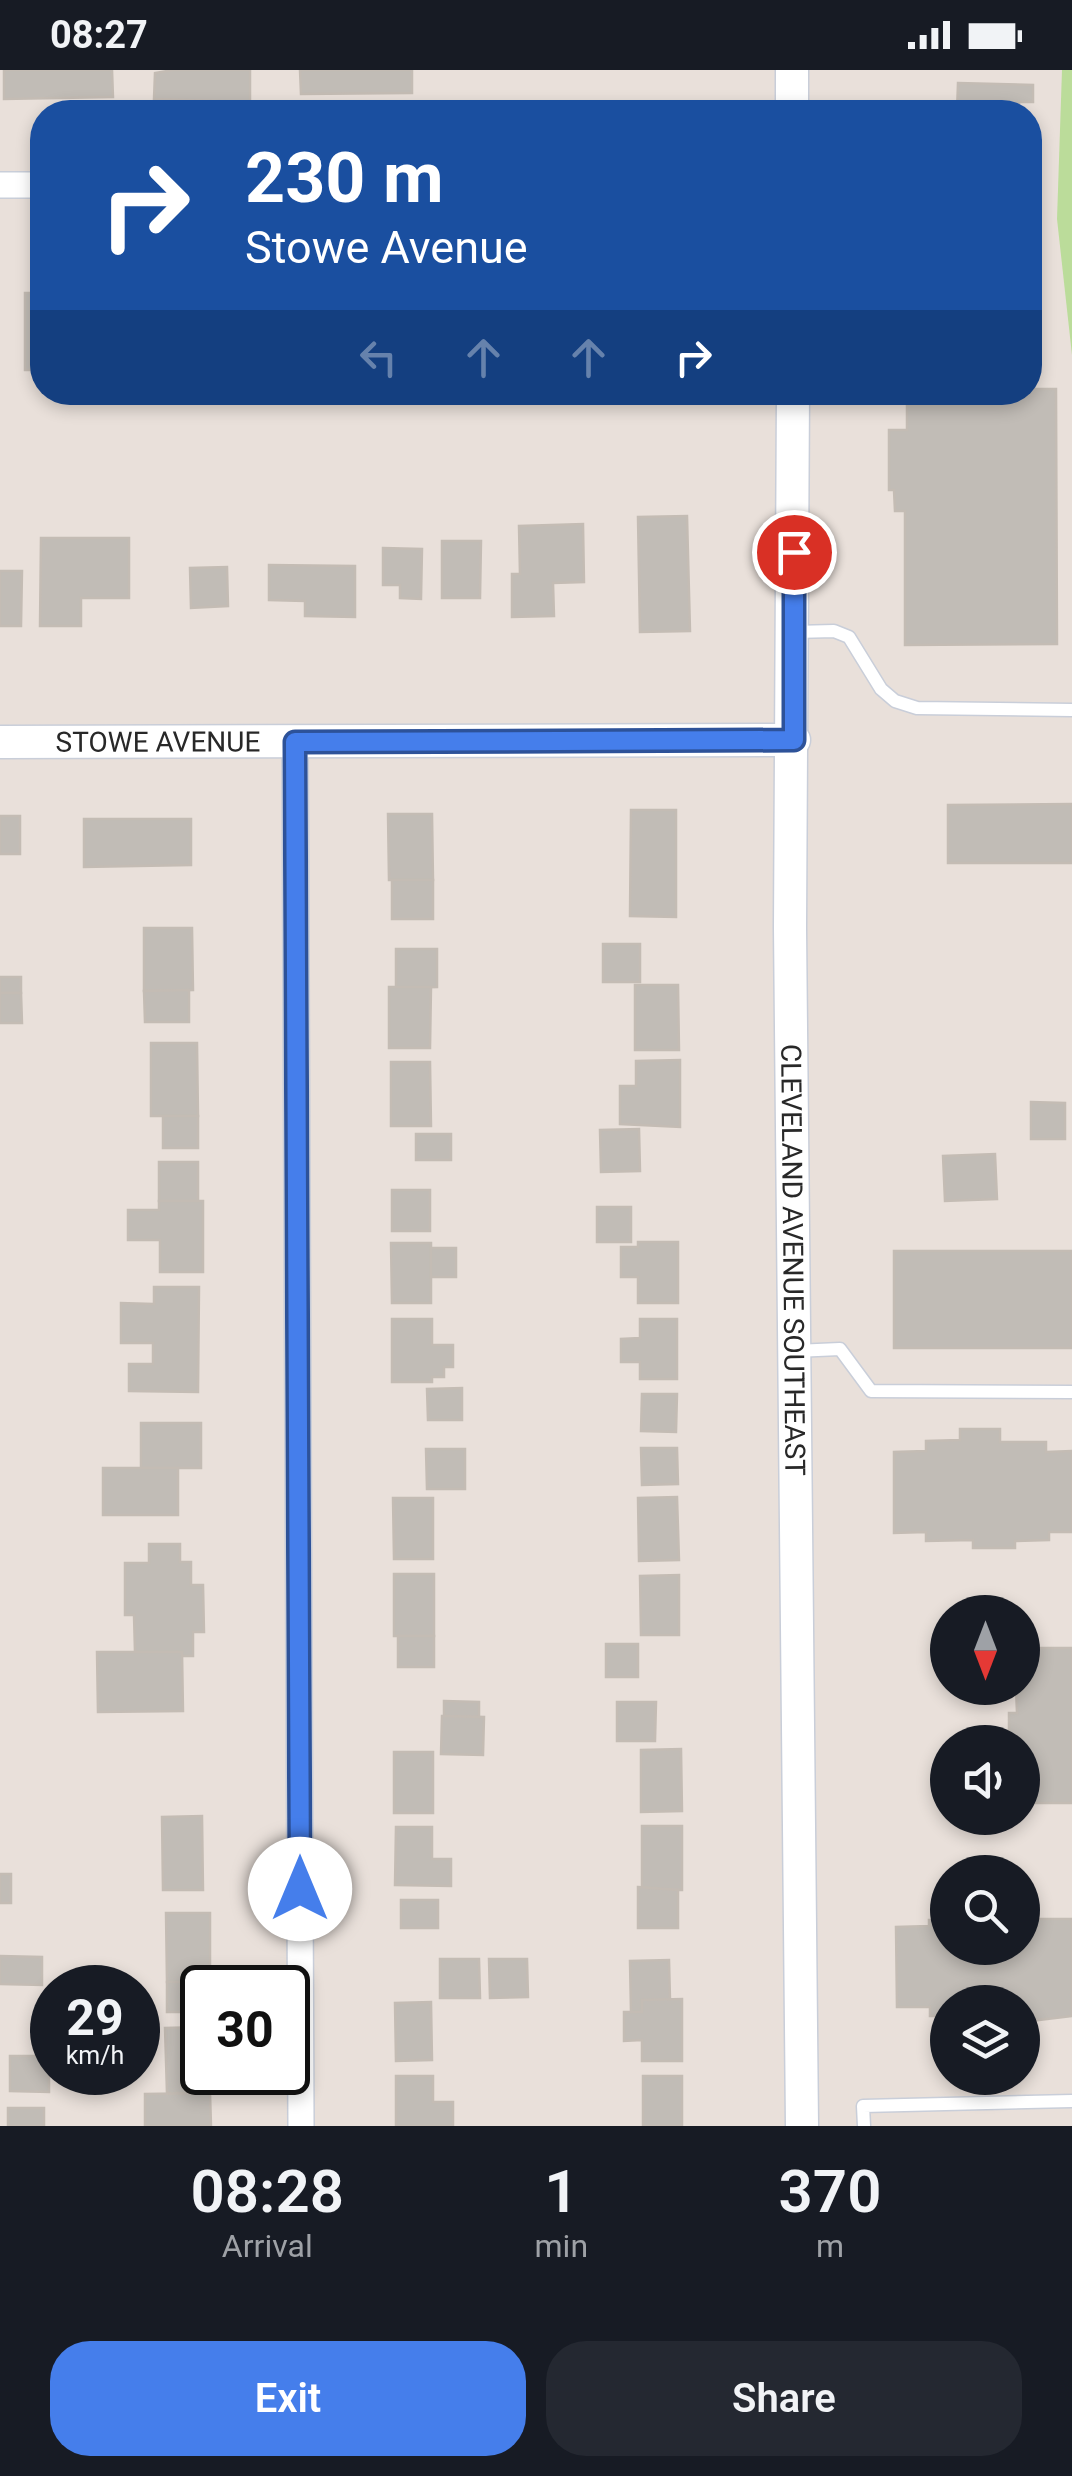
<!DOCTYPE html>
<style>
:root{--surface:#171b24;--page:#242831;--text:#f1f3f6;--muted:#9ea1a6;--accent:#457eeb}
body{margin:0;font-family:Roboto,sans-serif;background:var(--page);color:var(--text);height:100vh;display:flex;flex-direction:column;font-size:38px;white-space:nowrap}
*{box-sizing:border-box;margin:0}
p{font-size:32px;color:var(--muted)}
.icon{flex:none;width:55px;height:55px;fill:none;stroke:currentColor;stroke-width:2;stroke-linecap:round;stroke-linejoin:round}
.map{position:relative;height:2056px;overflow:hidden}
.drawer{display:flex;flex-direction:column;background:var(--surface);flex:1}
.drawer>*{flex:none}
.top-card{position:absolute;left:30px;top:30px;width:1012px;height:305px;border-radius:40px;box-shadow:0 5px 15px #0003;background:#1a4fa0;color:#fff;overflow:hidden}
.needle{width:65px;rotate:180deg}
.tools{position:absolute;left:930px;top:1525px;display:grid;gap:20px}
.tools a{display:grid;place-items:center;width:110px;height:110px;border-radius:50%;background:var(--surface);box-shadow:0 5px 15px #0003;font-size:50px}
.speed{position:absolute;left:30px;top:1895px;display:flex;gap:20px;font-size:50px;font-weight:700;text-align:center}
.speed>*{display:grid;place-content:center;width:130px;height:130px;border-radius:50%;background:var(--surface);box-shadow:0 5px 15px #0003;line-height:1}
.speed small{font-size:25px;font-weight:400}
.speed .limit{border:5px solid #111;border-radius:15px;background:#fff;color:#111}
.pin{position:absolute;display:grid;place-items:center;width:85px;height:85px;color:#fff;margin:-42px;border:5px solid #fff;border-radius:50%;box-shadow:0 2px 10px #0007}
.me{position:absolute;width:110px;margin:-55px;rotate:0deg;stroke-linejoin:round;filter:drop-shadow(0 0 8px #0008)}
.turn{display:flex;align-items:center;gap:35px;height:210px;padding:0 50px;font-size:45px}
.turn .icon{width:130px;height:130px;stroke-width:2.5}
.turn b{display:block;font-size:70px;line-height:85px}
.lanes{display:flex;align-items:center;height:95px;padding:0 50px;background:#0003;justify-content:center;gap:50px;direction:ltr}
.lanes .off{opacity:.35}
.eta{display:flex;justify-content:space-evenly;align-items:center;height:170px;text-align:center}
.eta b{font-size:60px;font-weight:600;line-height:70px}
.cta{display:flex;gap:20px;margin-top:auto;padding:20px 50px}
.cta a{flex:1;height:115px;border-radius:40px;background:var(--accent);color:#fff;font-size:40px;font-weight:600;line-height:115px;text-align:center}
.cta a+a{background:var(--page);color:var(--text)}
.status{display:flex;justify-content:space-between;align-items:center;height:70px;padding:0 50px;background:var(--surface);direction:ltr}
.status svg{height:28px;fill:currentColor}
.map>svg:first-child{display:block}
</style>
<div class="status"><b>08:27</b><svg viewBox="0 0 49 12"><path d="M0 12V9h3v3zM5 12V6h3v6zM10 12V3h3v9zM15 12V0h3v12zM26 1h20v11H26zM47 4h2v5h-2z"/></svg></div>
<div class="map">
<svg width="1072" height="2056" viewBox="0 0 1072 2056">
<rect width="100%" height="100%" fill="#e9e0da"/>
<!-- green -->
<path fill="#bbdc9a" d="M1062 0H1072V285L1057 149Z"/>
<!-- building -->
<g fill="#c1bcb6" stroke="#c4bcb4" stroke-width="2.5">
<path d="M4 0H112L113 27 4 29Z"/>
<path d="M173 0H250V32L154 29 155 3Z"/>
<path d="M300 0H412V23L301 24Z"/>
<path d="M958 13 1033 15V32H1019V42H957Z"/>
<rect x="25" y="223" width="17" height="77"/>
<path d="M1030 319H1056L1057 574 905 575V441H895L894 420H889V360H907V322H1030Z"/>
<path d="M687 446 690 561 640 562 638 447Z"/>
<path d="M583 454 584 512 553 513 554 546 512 547V504H520L519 456Z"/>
<path d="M41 468H129V528H81V556H40Z"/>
<path d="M442 471H481L480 528H442Z"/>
<path d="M383 478 422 479 421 529 400 528V515H383Z"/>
<path d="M269 495 355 496V547L305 546V531L269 530Z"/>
<path d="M227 497 228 536 191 538 190 498Z"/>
<path d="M0 501H22L21 556H0Z"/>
<path d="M1072 734V793H948V735Z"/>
<path d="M631 740H676V847L630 846Z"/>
<path d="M388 744H432L433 810H389Z"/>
<rect x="0" y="746" width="20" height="38"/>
<path d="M84 749H191V795L84 797Z"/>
<rect x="392" y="810" width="41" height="39"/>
<path d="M144 858H192L193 920 144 921Z"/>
<rect x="603" y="874" width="37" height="38"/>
<path d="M396 879H437V917L396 918Z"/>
<rect x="0" y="907" width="21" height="16"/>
<path d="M635 915H678L679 980H635Z"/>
<path d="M389 917H431L430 978H389Z"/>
<path d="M189 920V952H145L144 921Z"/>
<path d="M0 923H21L22 953H0Z"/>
<path d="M151 973H197L198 1046H151Z"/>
<path d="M680 990V1057L620 1054V1016H636V991Z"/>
<path d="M391 992H430L431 1056H391Z"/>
<path d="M1031 1032 1065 1033V1069H1031Z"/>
<rect x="163" y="1046" width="35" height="32"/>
<path d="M639 1059 640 1101 601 1102 600 1060Z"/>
<rect x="416" y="1064" width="35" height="26"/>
<path d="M995 1084 997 1129 945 1131 943 1086Z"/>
<rect x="159" y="1092" width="39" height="39"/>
<rect x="392" y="1120" width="38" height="41"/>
<path d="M159 1131H203V1202H160V1170H128V1140H159Z"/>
<rect x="597" y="1137" width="34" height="35"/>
<path d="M638 1172H678V1233H638V1207H621V1177H638Z"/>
<path d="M391 1173H431V1233H392Z"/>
<rect x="431" y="1178" width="25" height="29"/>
<rect x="894" y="1181" width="178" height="97"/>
<path d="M154 1217H199L198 1322 129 1321V1294H153V1273H121V1233L154 1234Z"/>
<path d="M392 1249H432V1275H453V1297H444V1307H432V1312H392Z"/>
<path d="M640 1249H677V1309H640V1292H621V1269L640 1268Z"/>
<path d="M462 1318V1350H428L427 1319Z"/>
<path d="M642 1324H677L676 1362 641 1361Z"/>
<rect x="141" y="1353" width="60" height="45"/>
<path d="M960 1359H1000V1372H1046V1382L1072 1381V1462H1049V1470L1015 1471V1478H973V1470L926 1471V1462L894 1463V1382L926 1381V1371L960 1370Z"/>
<path d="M641 1378H677L678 1414 642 1415Z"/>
<path d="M426 1379H465V1419H427Z"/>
<rect x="103" y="1398" width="75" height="47"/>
<path d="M677 1427 679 1490 639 1491 638 1428Z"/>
<path d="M393 1428H433V1489H394Z"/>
<path d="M149 1474H180V1492H191V1515H203L204 1562H193V1586H182V1582H135L134 1545H125V1493H149Z"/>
<rect x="394" y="1504" width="40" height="62"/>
<path d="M679 1505V1565H641L640 1506Z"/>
<rect x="398" y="1566" width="36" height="31"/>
<rect x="606" y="1574" width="32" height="33"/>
<path d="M1023 1578H1072V1733H1025L1022 1672H1009V1643H1017L1016 1618H1022Z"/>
<path d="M97 1582H182L183 1641 98 1642Z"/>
<path d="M444 1631 479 1632V1647L444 1646Z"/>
<path d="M617 1632H656L655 1671H617Z"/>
<path d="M442 1646 484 1647 483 1685 441 1684Z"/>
<path d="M681 1679 682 1741 641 1742V1680Z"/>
<rect x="394" y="1682" width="39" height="61"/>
<path d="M202 1746 203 1820H163L162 1747Z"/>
<rect x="642" y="1756" width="40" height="64"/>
<path d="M396 1757H432V1789H451V1816L395 1815Z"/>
<rect x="0" y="1804" width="11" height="29"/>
<path d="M638 1817 678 1820V1858H638Z"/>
<rect x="401" y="1830" width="37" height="28"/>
<path d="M1030 1841V1849H1072V1946L1022 1952V1932H948V1946H930V1937H897L896 1857 929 1856V1850H948V1878H1022V1842Z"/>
<path d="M166 1843H210V1912H167Z"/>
<path d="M0 1886 42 1887V1915L0 1914Z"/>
<path d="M440 1889H479L480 1928H440Z"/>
<path d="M489 1889H527L528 1927 490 1928Z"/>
<path d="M669 1890 670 1930H642V1942H631L630 1891Z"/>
<path d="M167 1912H205L202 1942H167Z"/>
<path d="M682 1929V1991H642V1970L624 1971V1942H642V1930Z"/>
<path d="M431 1932 432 1990 396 1991 395 1933Z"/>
<path d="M202 1957V2002H210V2023H167L165 1958Z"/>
<path d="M10 1986H49V2022L10 2021Z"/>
<path d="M396 2006H433V2032H453V2056H396Z"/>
<rect x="643" y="2006" width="39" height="50"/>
<path d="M210 2023 211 2056H145V2024Z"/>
<rect x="8" y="2038" width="36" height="18"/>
</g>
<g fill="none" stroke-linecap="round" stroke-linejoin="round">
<defs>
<g id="service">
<path d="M794 562 834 561 849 567 881 619 895 631 917 638 1072 640"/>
<path d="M795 1281 840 1279 871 1321 1072 1322"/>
<path d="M864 2056 863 2036 1072 2031"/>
</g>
<g id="minor">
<path d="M0 115H42"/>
<path d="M295 672 301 2056"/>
</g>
<g id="tertiary">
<path d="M792 0V42"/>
<path id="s1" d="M793 322 790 858 802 2056"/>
<path id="s2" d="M0 672 794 670"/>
</g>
</defs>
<!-- service casing -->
<use href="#service" stroke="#c9ced9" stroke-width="15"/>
<!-- minor casing -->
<use href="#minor" stroke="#c9ced9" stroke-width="28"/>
<!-- tertiary casing -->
<use href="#tertiary" stroke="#c9ced9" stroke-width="35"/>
<!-- service -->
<use href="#service" stroke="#fff" stroke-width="12"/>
<!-- minor -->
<use href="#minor" stroke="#fff" stroke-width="25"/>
<!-- tertiary -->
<use href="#tertiary" stroke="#fff" stroke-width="32"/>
</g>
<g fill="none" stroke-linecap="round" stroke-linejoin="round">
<defs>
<path id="route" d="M300 1819 295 672 794 670V482"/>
</defs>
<!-- route casing -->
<use href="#route" stroke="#2d5299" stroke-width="25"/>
<!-- route -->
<use href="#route" stroke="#457eeb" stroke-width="18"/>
</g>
<g text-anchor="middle" stroke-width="10" stroke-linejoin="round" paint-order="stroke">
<!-- street labels -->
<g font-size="28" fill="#282828" stroke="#fff">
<text dy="10" stroke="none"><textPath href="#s2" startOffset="158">STOWE AVENUE</textPath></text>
<text dy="10" stroke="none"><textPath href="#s1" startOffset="868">CLEVELAND AVENUE SOUTHEAST</textPath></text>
</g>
</g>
</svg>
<div class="tools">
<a><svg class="needle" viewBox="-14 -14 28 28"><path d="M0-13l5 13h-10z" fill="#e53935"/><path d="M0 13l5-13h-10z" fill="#9ea1a6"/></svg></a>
<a><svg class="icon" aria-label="sound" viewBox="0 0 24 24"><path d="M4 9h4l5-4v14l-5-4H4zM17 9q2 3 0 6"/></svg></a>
<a><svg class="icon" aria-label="search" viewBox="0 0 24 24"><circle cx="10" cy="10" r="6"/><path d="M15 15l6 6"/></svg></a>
<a><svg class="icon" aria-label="layers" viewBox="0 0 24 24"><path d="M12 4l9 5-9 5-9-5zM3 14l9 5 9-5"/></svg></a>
</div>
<div class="speed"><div>29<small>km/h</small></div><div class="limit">30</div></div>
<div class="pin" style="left:794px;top:482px;background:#d93025"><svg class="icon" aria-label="arrive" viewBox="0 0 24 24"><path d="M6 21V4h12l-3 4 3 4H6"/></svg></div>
<svg class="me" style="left:300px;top:1819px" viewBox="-20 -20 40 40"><circle r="19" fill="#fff"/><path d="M0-13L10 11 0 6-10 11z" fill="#457eeb"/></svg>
<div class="top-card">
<div class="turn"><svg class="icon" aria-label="right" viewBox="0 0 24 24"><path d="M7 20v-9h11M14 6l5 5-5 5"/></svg><div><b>230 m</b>Stowe Avenue</div></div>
<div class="lanes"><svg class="icon off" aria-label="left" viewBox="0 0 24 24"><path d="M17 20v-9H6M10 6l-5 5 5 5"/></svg><svg class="icon off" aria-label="ahead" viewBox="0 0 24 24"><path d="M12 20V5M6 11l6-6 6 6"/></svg><svg class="icon off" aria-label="ahead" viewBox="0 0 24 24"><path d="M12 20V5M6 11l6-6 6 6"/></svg><svg class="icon" aria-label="right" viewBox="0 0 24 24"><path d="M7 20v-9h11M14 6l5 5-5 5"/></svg></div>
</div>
</div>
<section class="drawer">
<div class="eta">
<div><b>08:28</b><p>Arrival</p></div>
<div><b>1</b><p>min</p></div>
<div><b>370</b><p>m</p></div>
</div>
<div class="cta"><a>Exit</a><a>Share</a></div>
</section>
